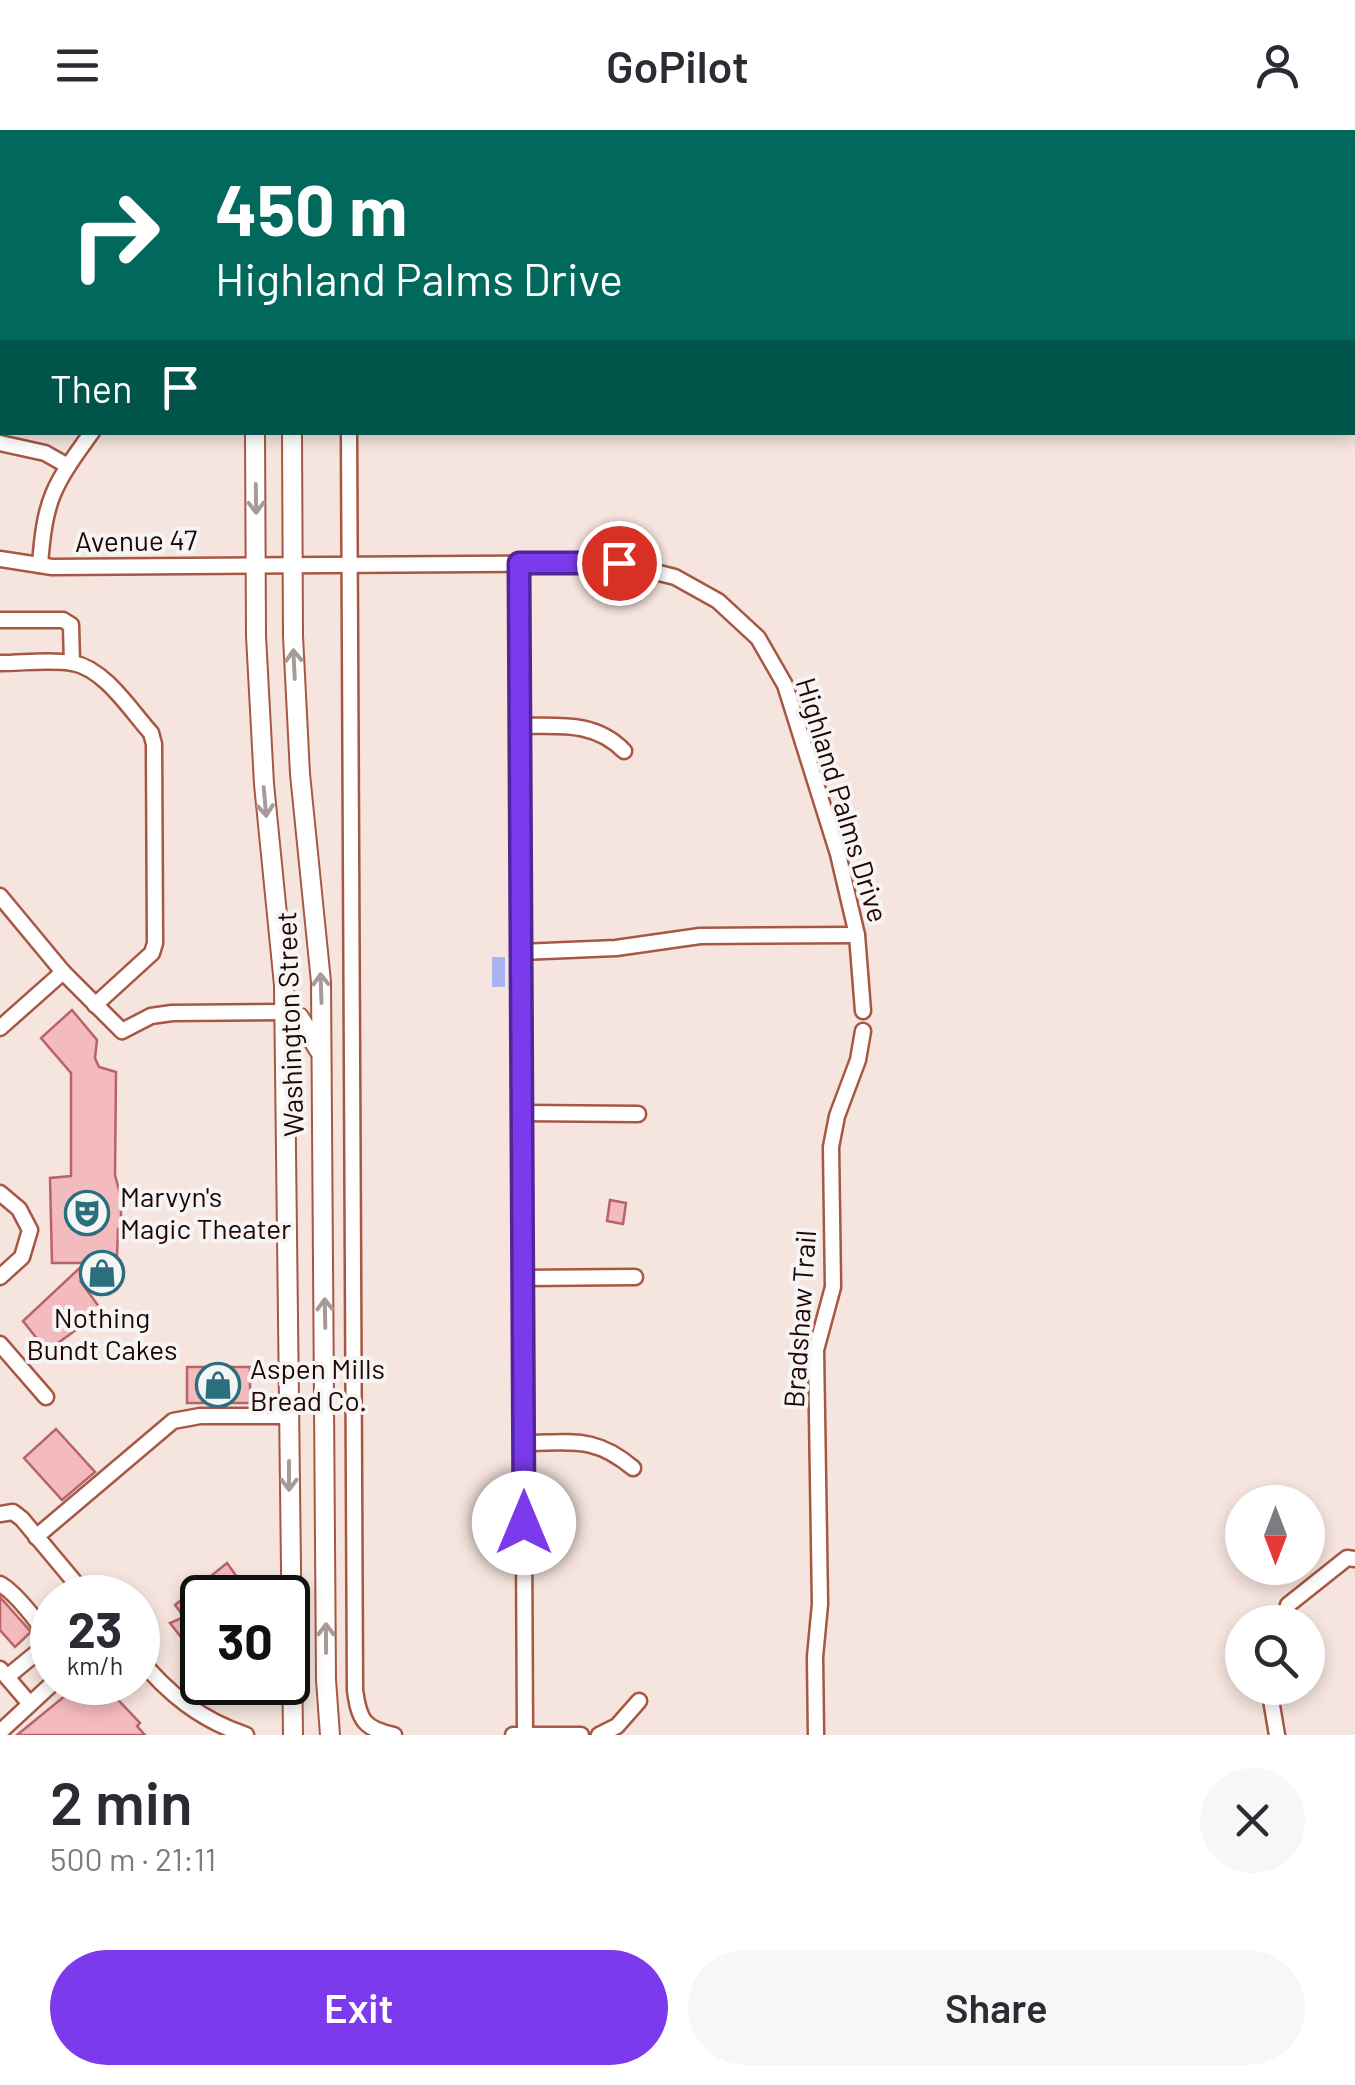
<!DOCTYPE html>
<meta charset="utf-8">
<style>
:root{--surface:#fff;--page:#f7f7f7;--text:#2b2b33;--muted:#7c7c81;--accent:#7c3aed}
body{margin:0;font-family:Barlow,sans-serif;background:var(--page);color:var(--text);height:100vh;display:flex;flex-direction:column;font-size:38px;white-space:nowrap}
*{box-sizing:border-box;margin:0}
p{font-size:32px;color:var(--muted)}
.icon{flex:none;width:55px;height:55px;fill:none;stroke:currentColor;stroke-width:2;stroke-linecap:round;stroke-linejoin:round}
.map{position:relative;height:1605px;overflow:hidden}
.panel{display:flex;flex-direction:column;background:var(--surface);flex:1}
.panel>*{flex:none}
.banner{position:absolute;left:0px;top:0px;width:1355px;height:305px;box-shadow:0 5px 15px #0003;background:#00695c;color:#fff;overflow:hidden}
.needle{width:65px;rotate:180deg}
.fabs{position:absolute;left:1225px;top:1355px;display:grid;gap:20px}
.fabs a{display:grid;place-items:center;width:100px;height:100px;border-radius:50%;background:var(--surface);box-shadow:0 5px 15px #0003;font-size:50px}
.speed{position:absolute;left:30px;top:1445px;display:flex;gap:20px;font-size:50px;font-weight:700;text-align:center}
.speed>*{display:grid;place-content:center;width:130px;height:130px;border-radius:50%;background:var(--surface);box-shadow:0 5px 15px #0003;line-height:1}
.speed small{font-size:25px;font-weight:400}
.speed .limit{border:5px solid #111;border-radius:15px;background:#fff;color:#111}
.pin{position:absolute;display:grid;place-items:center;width:85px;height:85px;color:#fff;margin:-42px;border:5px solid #fff;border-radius:50%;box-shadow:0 2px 10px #0007}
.me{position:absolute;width:110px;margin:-55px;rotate:0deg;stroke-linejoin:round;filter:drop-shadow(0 0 8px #0008)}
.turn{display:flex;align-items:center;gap:35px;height:210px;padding:0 50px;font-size:45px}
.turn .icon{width:130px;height:130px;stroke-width:2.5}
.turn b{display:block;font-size:70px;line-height:85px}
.then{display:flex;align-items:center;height:95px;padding:0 50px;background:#0003;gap:20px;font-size:38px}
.round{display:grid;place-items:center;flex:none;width:105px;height:105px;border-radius:52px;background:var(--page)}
.headline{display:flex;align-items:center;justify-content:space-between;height:170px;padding:0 50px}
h1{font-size:60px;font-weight:600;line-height:75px}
.cta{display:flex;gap:20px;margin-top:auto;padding:20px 50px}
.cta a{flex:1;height:115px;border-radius:60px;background:var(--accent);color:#fff;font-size:40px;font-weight:600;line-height:115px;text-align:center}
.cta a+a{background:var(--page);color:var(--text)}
header{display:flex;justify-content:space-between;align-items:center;height:130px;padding:0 50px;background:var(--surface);font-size:45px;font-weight:600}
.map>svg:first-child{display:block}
</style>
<header><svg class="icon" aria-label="menu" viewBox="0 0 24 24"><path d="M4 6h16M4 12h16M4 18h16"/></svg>GoPilot<svg class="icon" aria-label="person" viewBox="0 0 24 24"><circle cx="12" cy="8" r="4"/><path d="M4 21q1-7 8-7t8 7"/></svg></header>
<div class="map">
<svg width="1355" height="1605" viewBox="0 0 1355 1605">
<rect width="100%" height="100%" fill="#f6e4de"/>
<!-- garden -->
<rect fill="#a9b5f3" x="492" y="827" width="13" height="30"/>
<!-- building -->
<g fill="#f4bbbe" stroke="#b8636a" stroke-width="2.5">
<path d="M72 880 97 910 95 928 99 937 116 942 115 1045 121 1068V1097L118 1099 117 1127H113V1154L81 1152 102 1181 47 1221 23 1191 85 1133H52L50 1048 71 1046V943L41 908Z"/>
<path d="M610 1070 626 1073 623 1094 607 1091Z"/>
<rect x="187" y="1237" width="63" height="36"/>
<path d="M56 1299 95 1342 62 1370 24 1328Z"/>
<path d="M227 1433 252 1468H202V1534L170 1493 184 1487 175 1475Z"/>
<path d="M0 1467 31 1502 15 1517 0 1500Z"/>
<path d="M82 1552H101L140 1593 137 1596 145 1605H17Z"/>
</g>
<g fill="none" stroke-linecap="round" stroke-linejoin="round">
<defs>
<g id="minor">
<path d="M351 2V0"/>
<path d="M460 2V0"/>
<path d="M0 160 2 161"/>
<path d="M349 302 355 1560C359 1590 364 1599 394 1605"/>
<path d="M0 313 45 323 68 336"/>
<path d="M0 429 52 437 619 433 675 447 718 471 758 508 785 555 838 724 857 805 863 881"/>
<path d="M519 433 525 1604"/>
<path d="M40 435C45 368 53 356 92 302"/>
<path d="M0 490H63L71 495 72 533"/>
<path d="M0 533C23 533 51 529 73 533 105 539 131 581 151 603L154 614 155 813 152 823 95 875"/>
<path d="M520 596C559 596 595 591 624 621"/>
<path d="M0 766 63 842"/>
<path d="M521 822 616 818 700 806 857 805"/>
<path d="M0 898 63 842 122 901 151 886 172 883 285 882"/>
<path d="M522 983 638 984"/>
<path d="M0 1063 19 1079 30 1100 22 1127 0 1147"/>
<path d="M522 1148 635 1147"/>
<path d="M0 1214 46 1267"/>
<path d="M523 1313C571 1313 594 1305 633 1338"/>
<path d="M0 1384 13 1382 22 1389 88 1468"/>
<path d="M36 1407 173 1291 200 1286H289"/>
<path d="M0 1454C13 1461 41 1493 45 1507L40 1520 7 1547"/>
<path d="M1284 1492 1288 1475 1347 1428 1355 1429"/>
<path d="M138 1527C168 1564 201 1590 246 1605"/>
<path d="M0 1539 30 1574"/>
<path d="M1269 1558 1277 1605"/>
<path d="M0 1602 54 1552"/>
<path d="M513 1605H581"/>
<path d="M599 1605 617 1596 639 1571"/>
<path d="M816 1605 815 1527 820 1474 816 1220 833 1157 831 1017 837 986 858 930 863 901"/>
</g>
<g id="major">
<path d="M257 2 258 0"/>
<path d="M294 2 295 0"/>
<path d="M255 302 256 506 264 654 284 855 293 1605"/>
<path d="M292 302 293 506 300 644 321 852 326 1550 330 1605"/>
<path d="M285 882 299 887 319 920"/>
</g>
</defs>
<!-- minor casing -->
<use href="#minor" stroke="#a65843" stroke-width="19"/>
<!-- major casing -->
<use href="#major" stroke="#a65843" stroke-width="22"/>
<!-- minor -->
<use href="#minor" stroke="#fff" stroke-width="14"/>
<!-- major -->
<use href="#major" stroke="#fff" stroke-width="18"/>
</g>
<!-- one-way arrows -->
<defs><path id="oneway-shaft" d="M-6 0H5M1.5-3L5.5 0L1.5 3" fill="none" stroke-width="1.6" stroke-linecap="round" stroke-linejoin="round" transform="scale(2.5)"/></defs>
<g stroke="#a79b99">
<use href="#oneway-shaft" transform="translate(256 369) rotate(89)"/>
<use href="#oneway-shaft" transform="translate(294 534) rotate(-93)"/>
<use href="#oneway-shaft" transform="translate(265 672) rotate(85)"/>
<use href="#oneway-shaft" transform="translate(321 858) rotate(-92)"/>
<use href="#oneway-shaft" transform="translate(325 1183) rotate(-91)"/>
<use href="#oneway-shaft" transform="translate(289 1346) rotate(90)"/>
<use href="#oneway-shaft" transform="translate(326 1508) rotate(-90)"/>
</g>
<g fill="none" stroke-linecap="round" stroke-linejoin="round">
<defs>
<path id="route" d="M524 1393 519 433H619"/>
</defs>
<!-- route casing -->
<use href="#route" stroke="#51269a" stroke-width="25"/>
<!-- route -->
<use href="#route" stroke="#7c3aed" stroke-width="18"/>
</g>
<!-- icons -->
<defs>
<symbol id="theatre-ring" viewBox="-11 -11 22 22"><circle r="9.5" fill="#f5f5f5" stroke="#2a6f7e" stroke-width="1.5"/><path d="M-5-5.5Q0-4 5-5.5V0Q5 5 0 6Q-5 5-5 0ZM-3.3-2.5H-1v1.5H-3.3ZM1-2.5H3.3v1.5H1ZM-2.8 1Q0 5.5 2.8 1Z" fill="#2a6f7e"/></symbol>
<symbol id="shop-ring" viewBox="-11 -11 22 22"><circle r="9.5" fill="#f5f5f5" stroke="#2a6f7e" stroke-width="1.5"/><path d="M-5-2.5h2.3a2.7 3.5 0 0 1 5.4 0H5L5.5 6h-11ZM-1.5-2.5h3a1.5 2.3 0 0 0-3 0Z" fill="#2a6f7e"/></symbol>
</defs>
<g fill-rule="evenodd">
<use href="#theatre-ring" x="62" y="1058" width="50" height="50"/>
<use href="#shop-ring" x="77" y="1118" width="50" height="50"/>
<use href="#shop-ring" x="193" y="1230" width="50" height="50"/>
</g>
<g text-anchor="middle" stroke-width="8" stroke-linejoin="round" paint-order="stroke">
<!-- street labels -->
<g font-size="28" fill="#220401" stroke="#f5f5f5">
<text transform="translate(136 411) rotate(-1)" y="10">Avenue 47</text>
<text transform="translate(842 670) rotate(73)" y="10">Highland Palms Drive</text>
<text transform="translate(290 894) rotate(-92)" y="10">Washington Street</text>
<text transform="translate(800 1189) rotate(-86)" y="10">Bradshaw Trail</text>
</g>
<!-- poi labels -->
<g font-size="28" fill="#220401" stroke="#f5f5f5" text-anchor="start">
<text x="120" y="1077">Marvyn's<tspan x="120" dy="32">Magic Theater</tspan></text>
<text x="102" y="1198" text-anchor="middle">Nothing<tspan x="102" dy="32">Bundt Cakes</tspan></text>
<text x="250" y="1249">Aspen Mills<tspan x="250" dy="32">Bread Co.</tspan></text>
</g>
</g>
</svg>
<div class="fabs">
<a><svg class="needle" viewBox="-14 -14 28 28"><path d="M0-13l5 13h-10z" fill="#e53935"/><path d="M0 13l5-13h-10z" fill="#7c7c81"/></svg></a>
<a><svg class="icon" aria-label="search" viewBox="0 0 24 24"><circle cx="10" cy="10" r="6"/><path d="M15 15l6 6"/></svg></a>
</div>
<div class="speed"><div>23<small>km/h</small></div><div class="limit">30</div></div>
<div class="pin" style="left:619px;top:433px;background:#d93025"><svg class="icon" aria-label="arrive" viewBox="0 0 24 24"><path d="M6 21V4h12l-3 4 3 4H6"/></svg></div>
<svg class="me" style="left:524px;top:1393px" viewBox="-20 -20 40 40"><circle r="19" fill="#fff"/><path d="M0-13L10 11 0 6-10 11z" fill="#7c3aed"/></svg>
<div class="banner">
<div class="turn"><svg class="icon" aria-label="right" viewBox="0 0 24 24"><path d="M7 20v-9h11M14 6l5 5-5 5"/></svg><div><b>450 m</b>Highland Palms Drive</div></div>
<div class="then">Then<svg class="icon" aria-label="arrive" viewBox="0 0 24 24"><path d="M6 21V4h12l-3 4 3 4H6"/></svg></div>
</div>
</div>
<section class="panel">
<div class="headline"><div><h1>2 min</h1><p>500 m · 21:11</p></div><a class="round"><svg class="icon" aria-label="close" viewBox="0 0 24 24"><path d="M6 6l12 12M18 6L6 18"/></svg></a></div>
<div class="cta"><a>Exit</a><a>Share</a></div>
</section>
